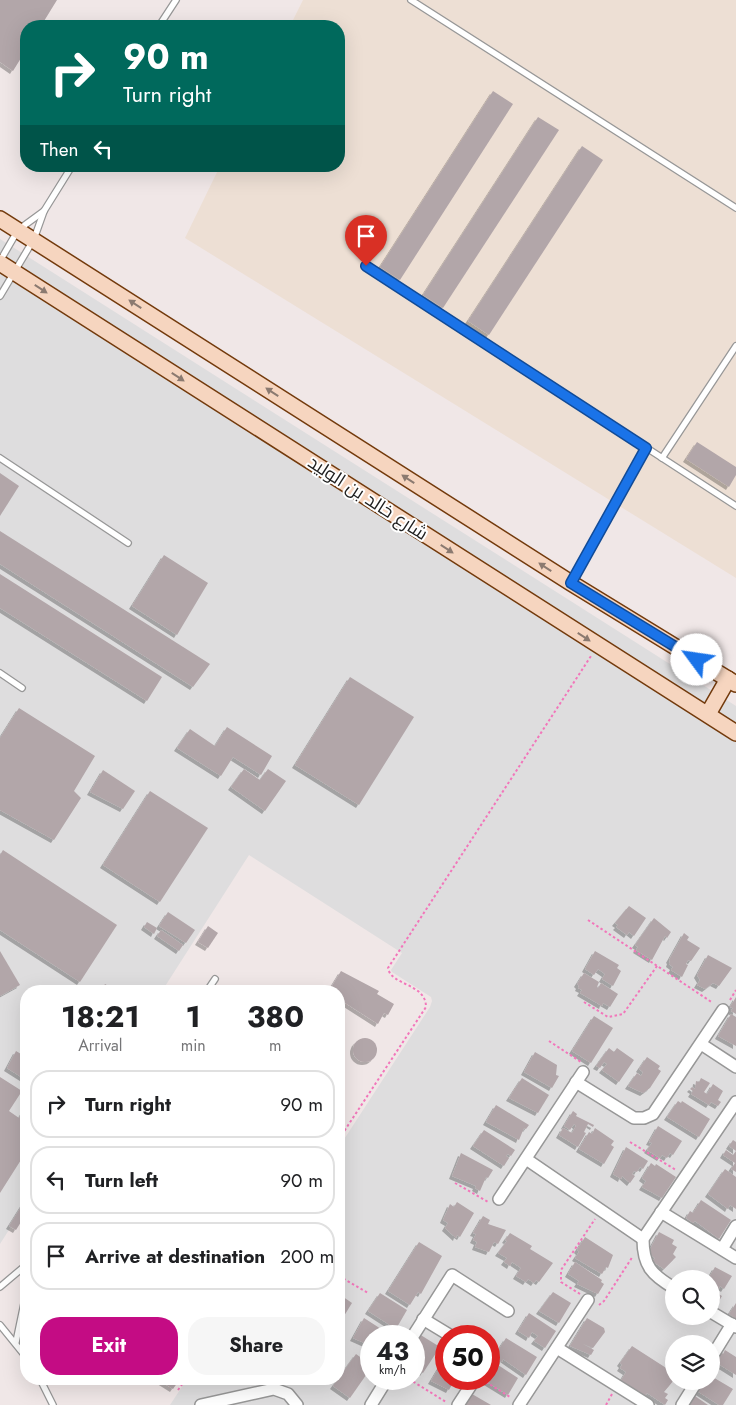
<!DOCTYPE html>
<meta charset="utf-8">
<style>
:root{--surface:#fff;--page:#f6f6f6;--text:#202124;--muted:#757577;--line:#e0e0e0;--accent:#c40c84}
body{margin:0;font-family:Jost,Cairo,sans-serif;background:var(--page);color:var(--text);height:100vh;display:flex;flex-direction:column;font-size:19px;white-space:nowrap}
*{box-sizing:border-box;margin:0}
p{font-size:16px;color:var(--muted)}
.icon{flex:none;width:28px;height:28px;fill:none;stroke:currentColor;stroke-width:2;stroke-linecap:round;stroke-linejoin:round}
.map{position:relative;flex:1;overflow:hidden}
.drawer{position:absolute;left:20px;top:985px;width:325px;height:400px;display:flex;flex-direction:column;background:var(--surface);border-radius:20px;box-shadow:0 5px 20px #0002}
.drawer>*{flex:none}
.hud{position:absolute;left:20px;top:20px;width:325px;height:152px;border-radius:20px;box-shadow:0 5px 20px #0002;background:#00695c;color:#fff;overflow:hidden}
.buttons{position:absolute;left:665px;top:1270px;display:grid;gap:10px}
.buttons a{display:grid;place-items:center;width:55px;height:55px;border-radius:50%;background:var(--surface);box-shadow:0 5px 20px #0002;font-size:25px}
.speed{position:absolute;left:360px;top:1325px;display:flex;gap:10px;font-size:25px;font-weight:700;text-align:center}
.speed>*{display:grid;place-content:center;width:65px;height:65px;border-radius:50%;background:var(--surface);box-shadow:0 5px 20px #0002;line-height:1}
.speed small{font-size:12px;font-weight:400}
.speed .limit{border:8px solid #d22;background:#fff;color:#111}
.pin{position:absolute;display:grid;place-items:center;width:42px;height:42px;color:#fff;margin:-51px -21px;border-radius:50% 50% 50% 0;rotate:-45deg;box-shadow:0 0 5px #0007}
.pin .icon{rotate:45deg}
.me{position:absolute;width:55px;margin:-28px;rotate:301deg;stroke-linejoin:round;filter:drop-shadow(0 0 4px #0008)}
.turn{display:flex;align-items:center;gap:18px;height:105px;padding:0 20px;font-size:22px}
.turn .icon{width:65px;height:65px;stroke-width:2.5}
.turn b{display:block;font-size:35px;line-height:42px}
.then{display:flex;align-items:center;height:48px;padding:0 20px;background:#0003;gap:10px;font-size:19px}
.eta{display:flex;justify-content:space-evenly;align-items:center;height:85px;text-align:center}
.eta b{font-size:30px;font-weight:700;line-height:35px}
.primary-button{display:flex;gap:10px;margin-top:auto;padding:10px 20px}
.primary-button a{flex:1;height:58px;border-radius:20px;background:var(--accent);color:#fff;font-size:20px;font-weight:700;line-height:58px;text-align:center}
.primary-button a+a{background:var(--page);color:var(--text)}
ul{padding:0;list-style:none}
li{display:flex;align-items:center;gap:15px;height:68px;margin:0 10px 8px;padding:0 10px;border:2px solid var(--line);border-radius:20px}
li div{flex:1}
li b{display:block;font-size:19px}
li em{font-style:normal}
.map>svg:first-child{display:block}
</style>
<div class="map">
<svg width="736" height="1405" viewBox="0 0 736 1405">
<defs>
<filter id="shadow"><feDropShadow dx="-3" dy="3" stdDeviation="0" flood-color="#0004"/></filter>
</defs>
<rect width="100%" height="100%" fill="#f0e7e7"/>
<!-- residential -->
<path fill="#deddde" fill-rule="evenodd" d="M0 239 736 706V1405H170L187 1379H339V1147L430 1007 432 1001 431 997 392 972 391 970 402 953 249 855 162 991H26V1203L0 1244ZM674 1279H711V1316H674ZM371 1336H414V1379H371ZM446 1336H489V1379H446ZM674 1344H711V1381H674Z"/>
<!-- farmland -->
<path fill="#eddfd4" d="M303 0H736V578L185 238 220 166H339V26H290Z"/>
<!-- building -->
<g fill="#b2a6a9" filter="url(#shadow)">
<path d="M0 0H57L41 26H26V50L13 71 0 62Z"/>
<path d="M493 91 513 104 400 280 380 267Z"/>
<path d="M538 117 559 130 443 308 423 295Z"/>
<path d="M582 146 603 160 489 335 468 321Z"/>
<path d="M697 442 736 467V475L729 487 686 459Z"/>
<path d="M0 473 19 486 0 516Z"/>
<path d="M0 531 210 664 193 687 0 564Z"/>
<path d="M164 555 208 583 177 635 132 606Z"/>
<path d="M0 574 162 677 147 701 0 608Z"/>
<path d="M350 677 414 717 359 805 295 765Z"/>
<path d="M19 708 95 756 74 791 81 798 54 840 0 810V738Z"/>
<path d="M227 727 272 756 261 775 233 757 221 776 177 748 190 729 215 746Z"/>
<path d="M244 769 260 780 268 769 286 781 265 811 231 787Z"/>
<path d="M103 770 135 791 123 809 90 792Z"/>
<path d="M150 791 208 828 160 902 103 865Z"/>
<path d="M3 850 117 925 80 982 0 930V855Z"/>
<path d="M629 906 646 918 634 936 629 932 627 935 616 927 618 925 615 923Z"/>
<path d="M168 912 195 930 186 943 159 926Z"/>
<path d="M654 918 671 932 667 938 665 936 652 960 636 950 638 947 635 945Z"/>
<path d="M147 922 157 928 154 934 144 927Z"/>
<path d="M208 926 218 933 208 948 198 942Z"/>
<path d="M161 930 183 945 179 951 157 936Z"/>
<path d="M684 933 689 937 687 940 700 948 691 961 688 960 686 964 688 965 682 977 671 970 673 967 669 964 670 961 669 960Z"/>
<path d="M0 951 20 985 0 996Z"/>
<path d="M595 951 619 965 617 968 621 971 613 986 602 979 605 974 598 969 594 975 585 969Z"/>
<path d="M708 955 732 968 719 986 713 983 705 989 697 985 700 980 697 975Z"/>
<path d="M341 971 379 991 377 994 394 1004 388 1015 384 1013 378 1024 339 999V991H329Z"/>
<path d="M584 973 599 982 597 987 598 988 601 983 618 994 610 1007 603 1003 602 1006 580 993 582 990 578 988 579 986 577 984Z"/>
<path d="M105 984 117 991H101Z"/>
<path d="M736 997V1014L731 1011 733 1008 730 1007Z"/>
<path d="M731 1014 736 1017V1046L718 1036Z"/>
<path d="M594 1016 613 1028 591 1063 572 1051Z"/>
<circle cx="365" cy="1050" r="12"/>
<path d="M609 1048 614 1052 617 1048 634 1060 619 1082 602 1070 607 1064 604 1062 600 1068 596 1066Z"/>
<path d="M16 1051 26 1057V1080L7 1068Z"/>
<path d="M535 1052 557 1065 556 1075 559 1076 552 1088 524 1072Z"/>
<path d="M647 1057 660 1066 658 1069 661 1071 650 1088 643 1093 628 1086 637 1073 641 1076 643 1072 639 1069Z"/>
<path d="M0 1077 22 1091 9 1111 19 1118 26 1107V1152L0 1193Z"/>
<path d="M522 1078 549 1095 538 1113 509 1098Z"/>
<path d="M701 1078 710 1083 704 1092 707 1094 713 1084 723 1091 718 1100 721 1102 718 1106 711 1102 709 1105 691 1094 693 1091 690 1089 692 1087 695 1089 696 1081 699 1082Z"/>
<path d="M678 1101 681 1103 682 1101 710 1119 699 1137 667 1117Z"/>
<path d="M496 1105 529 1125 526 1129 524 1128 519 1140 486 1122Z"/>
<path d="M573 1111 577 1114 576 1116 594 1125 593 1127 588 1124 584 1132 586 1133 578 1147 559 1135 563 1128 572 1133 576 1126 574 1124 570 1130 564 1126Z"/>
<path d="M658 1126 682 1141 673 1155 670 1153 667 1158 662 1155 660 1158 647 1150 652 1143 649 1142Z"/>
<path d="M595 1128 614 1141 611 1145 614 1147 604 1164 579 1149 589 1132 592 1134Z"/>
<path d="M484 1130 515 1150 511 1156 508 1154 506 1156 509 1158 504 1166 473 1146Z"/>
<path d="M733 1140 736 1142V1151L729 1146Z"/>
<path d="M626 1147 648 1161 643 1169 640 1167 637 1172 634 1171 632 1174 635 1176 630 1183 622 1176 621 1179 613 1174Z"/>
<path d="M726 1150 733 1155 736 1151V1172L731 1169 735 1163 723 1155Z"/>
<path d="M461 1153 493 1170 488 1178 486 1177 480 1191 475 1188 476 1186 452 1176Z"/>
<path d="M651 1163 655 1166 656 1164 676 1177 662 1198 642 1187 646 1181 642 1178Z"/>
<path d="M725 1169 736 1177V1209L730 1205 728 1209 708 1194Z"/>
<path d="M26 1199V1214L16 1230 9 1226Z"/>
<path d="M701 1200 731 1220 719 1239 695 1221 693 1223 686 1218 690 1211 693 1213Z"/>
<path d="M457 1202 474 1213 460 1237 457 1235 456 1238 445 1228 448 1223 443 1220 450 1204 454 1207Z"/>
<path d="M483 1216 490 1220 488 1224 506 1230 498 1244 494 1242 489 1252 475 1247 477 1242 473 1240 476 1234 473 1233Z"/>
<path d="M659 1232 674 1240 672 1244 677 1247 673 1254 676 1257 664 1269 652 1261 655 1258 648 1253Z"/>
<path d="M510 1233 532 1246 530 1249 553 1263 539 1282 536 1280 534 1283 528 1279 526 1282 516 1276 521 1268 512 1262 510 1266 504 1262 507 1258 498 1253 507 1241 505 1240Z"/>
<path d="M585 1237 613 1255 608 1268 606 1267 602 1274 575 1258 579 1252 577 1250Z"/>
<path d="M419 1242 442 1256 421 1294 418 1292 410 1305 388 1291Z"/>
<path d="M575 1262 602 1280 601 1282 604 1284 598 1294 577 1284 579 1281 568 1274Z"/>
<path d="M715 1267 732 1276 724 1289 720 1286 717 1293 722 1296 716 1306 711 1303V1279H708Z"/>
<path d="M553 1292 571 1303 559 1323 539 1311Z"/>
<path d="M380 1293 407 1310 396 1329 368 1311Z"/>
<path d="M339 1294 352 1303 339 1324Z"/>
<path d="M736 1303V1319L729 1314Z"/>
<path d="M529 1313 556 1331 545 1348 534 1341 538 1336 532 1332 529 1338 518 1331Z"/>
<path d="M364 1318 378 1327 389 1336H371V1346L353 1338Z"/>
<path d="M587 1318 604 1328 605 1332 593 1348 583 1344 594 1350 591 1355 570 1346Z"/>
<path d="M419 1334 440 1347 423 1373 414 1368V1343Z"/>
<path d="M506 1338 537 1357 526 1375 503 1359 502 1362 494 1357Z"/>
<path d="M632 1346 674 1373V1380L664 1392 668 1394 665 1398 668 1400 665 1405 647 1393 644 1397 620 1382 626 1372 620 1368 622 1365 620 1363Z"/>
<path d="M725 1350 736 1357V1375L717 1363 720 1352 723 1354Z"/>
<path d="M446 1351V1379H455L449 1390 431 1381 443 1361 441 1360Z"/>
<path d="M356 1354 371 1365V1368L350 1398 333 1386Z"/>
<path d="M489 1359 518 1378 508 1395 482 1379H489Z"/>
<path d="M711 1376 733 1389 723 1405H719L694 1389 698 1381H711Z"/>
<path d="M157 1379H180L173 1389Z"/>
<path d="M472 1394 491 1405H462Z"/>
<path d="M692 1394 708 1405H688Z"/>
</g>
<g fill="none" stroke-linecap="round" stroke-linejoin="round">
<defs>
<g id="service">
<path d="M411 0 736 208"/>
<path d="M159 26 176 0"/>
<path d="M0 261 18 230 44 211"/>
<path d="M367 266 736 506"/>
<path d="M0 296 34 239 44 211 72 166"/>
<path d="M0 458 128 543"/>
<path d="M662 458 736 346"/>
<path d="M572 582 646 448"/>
<path d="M0 673 22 688"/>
<path d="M207 991 215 979"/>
<path d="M0 1287 26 1265"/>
<path d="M0 1325 26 1357"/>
<path d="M16 1342 26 1294"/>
<path d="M40 1379 53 1405"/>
</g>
<g id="minor">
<path d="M701 1044 736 1067"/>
<path d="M576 1082 634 1118H644L653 1114 723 1010"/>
<path d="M526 1159 643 1239"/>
<path d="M499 1199 583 1072"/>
<path d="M661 1212 736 1258"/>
<path d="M722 1249 736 1226"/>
<path d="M674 1288C652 1275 643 1266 643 1239L736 1102"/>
<path d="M711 1312 736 1327"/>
<path d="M423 1319 451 1336"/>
<path d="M413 1336 452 1275 508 1311"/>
<path d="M557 1348 648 1405"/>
<path d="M711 1358 732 1324"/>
<path d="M201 1405 274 1389 288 1394 297 1405"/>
<path d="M371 1405 387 1379"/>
<path d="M458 1405 475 1379"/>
<path d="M519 1405 588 1300"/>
<path d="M682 1405 697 1381"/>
</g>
<g id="secondary">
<path d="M0 219 571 583 736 684"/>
<path d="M0 263 736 733"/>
<path d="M708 714 728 679"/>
</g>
</defs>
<!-- service casing -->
<use href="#service" stroke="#979797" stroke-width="8"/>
<!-- minor casing -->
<use href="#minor" stroke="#979797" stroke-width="14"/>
<!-- secondary casing -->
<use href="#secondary" stroke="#733a0c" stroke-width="18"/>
<!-- path -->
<g stroke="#f276ba" stroke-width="2" stroke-dasharray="2.5 2.5" stroke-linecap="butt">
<path d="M588 920 713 1003"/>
<path d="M730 1000 736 990"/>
<path d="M584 1002 608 1017 623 1014 657 966"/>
<path d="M549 1041 581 1062"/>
<path d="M339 1139 426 1007C426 983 391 986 388 968L591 656"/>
<path d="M630 1142 676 1170"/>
<path d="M455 1183 488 1202"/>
<path d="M339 1276 368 1293"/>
<path d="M580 1294 561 1282V1270L595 1219"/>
<path d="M599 1305 604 1301 633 1256"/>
<path d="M409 1379 446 1402"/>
<path d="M486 1382 510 1397"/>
<path d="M178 1390 186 1379"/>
<path d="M606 1405 612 1394"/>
</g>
<!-- service -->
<use href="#service" stroke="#fff" stroke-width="5.5"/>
<!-- minor -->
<use href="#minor" stroke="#fff" stroke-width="11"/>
<!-- secondary -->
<use href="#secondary" stroke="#f6d5bf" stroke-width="15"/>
</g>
<!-- one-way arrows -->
<defs><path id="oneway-solid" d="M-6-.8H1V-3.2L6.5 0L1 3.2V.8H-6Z" transform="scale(1.25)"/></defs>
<g fill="#8b7a70">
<use href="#oneway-solid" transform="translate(41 289) rotate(33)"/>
<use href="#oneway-solid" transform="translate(135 304) rotate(-147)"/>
<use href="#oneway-solid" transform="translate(178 377) rotate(33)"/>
<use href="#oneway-solid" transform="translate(272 392) rotate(-147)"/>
<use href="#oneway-solid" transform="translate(408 479) rotate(-147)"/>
<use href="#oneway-solid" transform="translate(447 549) rotate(33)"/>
<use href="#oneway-solid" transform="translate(545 567) rotate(-147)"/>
<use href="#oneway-solid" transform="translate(584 637) rotate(33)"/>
</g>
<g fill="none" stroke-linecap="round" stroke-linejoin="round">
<defs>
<path id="route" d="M366 266 646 448 571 583 697 660"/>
</defs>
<!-- route casing -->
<use href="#route" stroke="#114b97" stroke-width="12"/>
<!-- route -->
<use href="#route" stroke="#1a73e8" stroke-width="9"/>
</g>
<g text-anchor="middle" stroke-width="4" stroke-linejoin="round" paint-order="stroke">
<!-- street labels -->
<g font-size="18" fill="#202020" stroke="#fff">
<text transform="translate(368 498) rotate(33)" y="6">شارع خالد بن الوليد</text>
</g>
</g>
</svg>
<div class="buttons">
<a><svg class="icon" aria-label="search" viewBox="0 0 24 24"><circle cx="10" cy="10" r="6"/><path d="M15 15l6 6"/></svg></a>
<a><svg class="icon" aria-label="layers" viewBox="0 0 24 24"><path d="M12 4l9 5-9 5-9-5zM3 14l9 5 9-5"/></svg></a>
</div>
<div class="speed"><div>43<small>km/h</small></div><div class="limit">50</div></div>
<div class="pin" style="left:366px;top:266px;background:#d93025"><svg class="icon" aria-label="arrive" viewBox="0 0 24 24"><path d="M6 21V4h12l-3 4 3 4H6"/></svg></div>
<svg class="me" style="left:697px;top:660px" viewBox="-20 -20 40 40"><circle r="19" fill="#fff"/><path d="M0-13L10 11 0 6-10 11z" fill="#1a73e8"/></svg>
<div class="hud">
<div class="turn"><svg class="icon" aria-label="right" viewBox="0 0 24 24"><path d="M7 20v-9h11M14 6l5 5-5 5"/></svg><div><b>90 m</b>Turn right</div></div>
<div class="then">Then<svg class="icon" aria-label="left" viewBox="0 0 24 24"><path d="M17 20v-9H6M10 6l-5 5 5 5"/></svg></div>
</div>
<section class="drawer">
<div class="eta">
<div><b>18:21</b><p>Arrival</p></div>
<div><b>1</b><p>min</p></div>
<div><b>380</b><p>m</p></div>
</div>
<ul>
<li><svg class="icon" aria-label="right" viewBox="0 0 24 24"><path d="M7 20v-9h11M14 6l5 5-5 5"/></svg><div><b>Turn right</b></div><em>90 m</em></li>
<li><svg class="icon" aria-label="left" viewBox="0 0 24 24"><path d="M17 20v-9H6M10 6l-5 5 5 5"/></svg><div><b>Turn left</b></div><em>90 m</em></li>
<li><svg class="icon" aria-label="arrive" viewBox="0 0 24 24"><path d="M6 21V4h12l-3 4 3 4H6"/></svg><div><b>Arrive at destination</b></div><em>200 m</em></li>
</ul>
<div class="primary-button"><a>Exit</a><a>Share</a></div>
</section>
</div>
